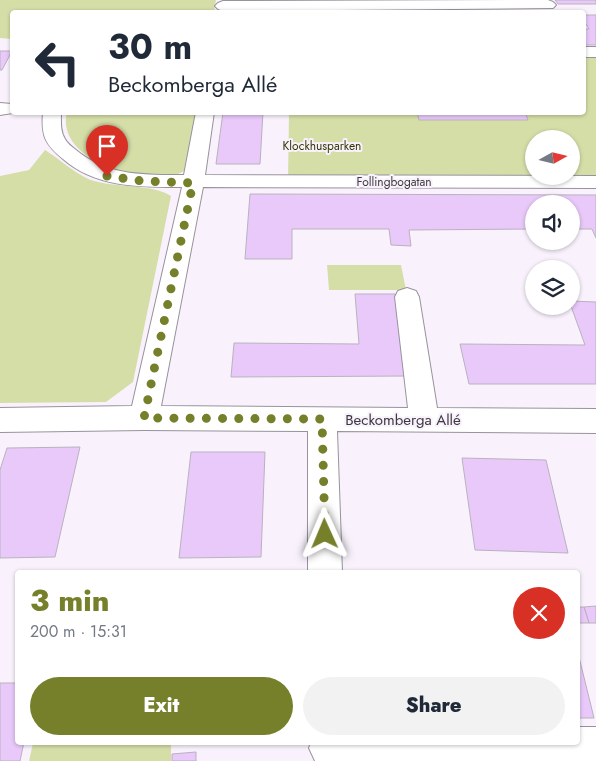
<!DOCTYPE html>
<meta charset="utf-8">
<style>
:root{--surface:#fff;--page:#f2f2f3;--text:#1f2937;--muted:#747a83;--accent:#767f2a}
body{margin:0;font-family:Jost,sans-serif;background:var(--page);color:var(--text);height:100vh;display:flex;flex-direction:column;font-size:19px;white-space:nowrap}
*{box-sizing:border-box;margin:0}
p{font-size:16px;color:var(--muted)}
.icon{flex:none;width:28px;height:28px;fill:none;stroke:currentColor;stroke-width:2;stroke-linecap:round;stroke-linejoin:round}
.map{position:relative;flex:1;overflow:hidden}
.details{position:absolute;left:15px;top:570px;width:565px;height:175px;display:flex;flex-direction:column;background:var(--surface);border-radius:5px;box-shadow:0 1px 4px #0004}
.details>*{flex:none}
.guide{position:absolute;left:10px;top:10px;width:576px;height:105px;border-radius:5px;box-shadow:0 1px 4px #0004;background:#fff;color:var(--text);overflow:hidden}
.needle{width:32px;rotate:82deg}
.controls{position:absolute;left:525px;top:130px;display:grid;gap:10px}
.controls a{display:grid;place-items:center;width:55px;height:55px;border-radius:50%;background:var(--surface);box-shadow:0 1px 4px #0004;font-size:25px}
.pin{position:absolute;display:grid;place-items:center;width:42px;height:42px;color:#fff;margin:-51px -21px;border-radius:50% 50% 50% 0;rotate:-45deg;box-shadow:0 0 5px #0007}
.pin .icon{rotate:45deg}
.me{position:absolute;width:55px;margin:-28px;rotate:359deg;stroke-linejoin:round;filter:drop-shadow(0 0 4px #0008)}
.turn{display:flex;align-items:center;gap:18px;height:105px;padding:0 15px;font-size:22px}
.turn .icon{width:65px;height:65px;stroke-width:2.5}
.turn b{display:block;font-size:35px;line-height:42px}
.round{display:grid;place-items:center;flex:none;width:52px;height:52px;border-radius:26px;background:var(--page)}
.summary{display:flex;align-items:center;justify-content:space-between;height:85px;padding:0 15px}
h1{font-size:30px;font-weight:800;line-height:38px;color:var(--accent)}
.cta{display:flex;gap:10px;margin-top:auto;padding:10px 15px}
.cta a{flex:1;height:58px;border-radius:30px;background:var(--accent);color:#fff;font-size:20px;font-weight:800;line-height:58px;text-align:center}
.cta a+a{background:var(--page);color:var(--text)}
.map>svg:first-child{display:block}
</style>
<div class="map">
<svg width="596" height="761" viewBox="0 0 596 761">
<rect width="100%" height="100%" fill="#f9f2fd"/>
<!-- green -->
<g fill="#d6dea8">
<path d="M0 0H216L214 12H12V39L0 38Z"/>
<path d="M584 56H596V175L571 176V139H534V176L288 179 289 113 584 112Z"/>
<path d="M67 112 196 113 184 171C153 190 54 163 67 112Z"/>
<path d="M45 150C58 158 77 175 91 180 114 188 154 184 171 196L133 382 106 402 0 403V176L29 170Z"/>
<path d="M327 265H401L406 290H329Z"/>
<path d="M33 743H171V761H29Z"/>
</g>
<!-- building -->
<g fill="#e8c9fa" stroke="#b9b2bd">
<path d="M555 0H596V4H558Z"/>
<path d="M584 15H596V45H584V29H589L584 21Z"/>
<path d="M0 51H12L2 70H0Z"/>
<path d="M223 112H263L260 164H216Z"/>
<path d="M417 112H525L528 120H419Z"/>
<path d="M250 194 596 195V238L592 229H571V204H534V229L409 230 411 246 391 245 389 229H292V259H245Z"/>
<path d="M355 294H395L411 376 231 377 234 343 359 344Z"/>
<path d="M571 301 596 302V384H469L460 344 585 345 571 306Z"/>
<path d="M80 447 55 557 0 558V470L7 448Z"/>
<path d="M191 452H265L261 557 179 558Z"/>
<path d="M462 458 546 460 568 553 475 550Z"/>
<path d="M596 606V623H589L584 607Z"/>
<path d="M578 607H584L589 623H578Z"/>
<path d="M578 653 594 718H578Z"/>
<path d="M0 683H18V742H24L20 761H0Z"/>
<path d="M196 752V761H172V754Z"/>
</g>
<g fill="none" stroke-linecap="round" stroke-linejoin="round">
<defs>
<g id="minor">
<path d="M548 0 553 2 556 5 553 8 223 11 218 9 215 6 218 3 223 1Z"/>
<rect x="584" y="47" width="12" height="10"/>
<path d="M0 103 12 104V112H19L0 115Z"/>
<path d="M43 112H61C61 122 60 131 65 139 67 143 72 147 76 150 107 176 145 175 184 175L196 112H214L205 175 596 176V188L203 187 161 406 408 408 395 297 398 291 407 288 416 291 419 297 437 408 596 409V433L337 431 342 572H308V431L144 430 0 432V408L132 406 182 187C141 187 96 188 63 159 45 144 41 136 43 112Z"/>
<path d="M578 727H596V761H315L309 748 311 742H578Z"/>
</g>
</defs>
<!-- minor casing -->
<use href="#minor" stroke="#98929c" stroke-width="2"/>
<!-- minor -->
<use href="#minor" fill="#fff" fill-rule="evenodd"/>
</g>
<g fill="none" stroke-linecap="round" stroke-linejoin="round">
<!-- route -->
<path stroke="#767f2a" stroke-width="9" stroke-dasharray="0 16.2" d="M107 176 142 181 193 183 144 418 322 419 325 534"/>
</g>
<g text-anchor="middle" stroke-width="4" stroke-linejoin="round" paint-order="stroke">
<!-- far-park labels -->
<g font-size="12" fill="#323600" stroke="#f9f2fd">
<text x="322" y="150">Klockhusparken</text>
</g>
<!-- far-street labels -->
<g font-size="12" fill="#3c393e" stroke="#f9f2fd">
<text x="394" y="186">Follingbogatan</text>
</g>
<!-- street labels -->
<g font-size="15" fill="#3c393e" stroke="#f9f2fd">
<text x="403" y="425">Beckomberga Allé</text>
</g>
</g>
</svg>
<div class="controls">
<a><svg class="needle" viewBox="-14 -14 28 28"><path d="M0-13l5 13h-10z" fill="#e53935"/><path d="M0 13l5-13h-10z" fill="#747a83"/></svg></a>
<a><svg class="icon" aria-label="sound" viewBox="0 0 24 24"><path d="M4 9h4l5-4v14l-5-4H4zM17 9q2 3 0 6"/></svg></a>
<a><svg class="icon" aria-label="layers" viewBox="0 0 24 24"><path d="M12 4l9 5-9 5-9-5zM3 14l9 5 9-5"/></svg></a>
</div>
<div class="pin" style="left:107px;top:176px;background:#d93025"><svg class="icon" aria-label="arrive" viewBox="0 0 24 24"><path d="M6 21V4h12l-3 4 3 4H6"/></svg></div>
<svg class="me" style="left:325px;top:534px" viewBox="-20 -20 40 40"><path d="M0-17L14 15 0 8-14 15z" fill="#767f2a" stroke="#fff" stroke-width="4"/></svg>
<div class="guide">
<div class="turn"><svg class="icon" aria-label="left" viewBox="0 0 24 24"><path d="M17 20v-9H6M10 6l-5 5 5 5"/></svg><div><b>30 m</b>Beckomberga Allé</div></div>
</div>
<section class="details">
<div class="summary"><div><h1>3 min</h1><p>200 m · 15:31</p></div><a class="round" style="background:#d93025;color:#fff"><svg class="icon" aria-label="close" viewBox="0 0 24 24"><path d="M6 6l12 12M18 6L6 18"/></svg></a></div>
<div class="cta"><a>Exit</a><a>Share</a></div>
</section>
</div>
